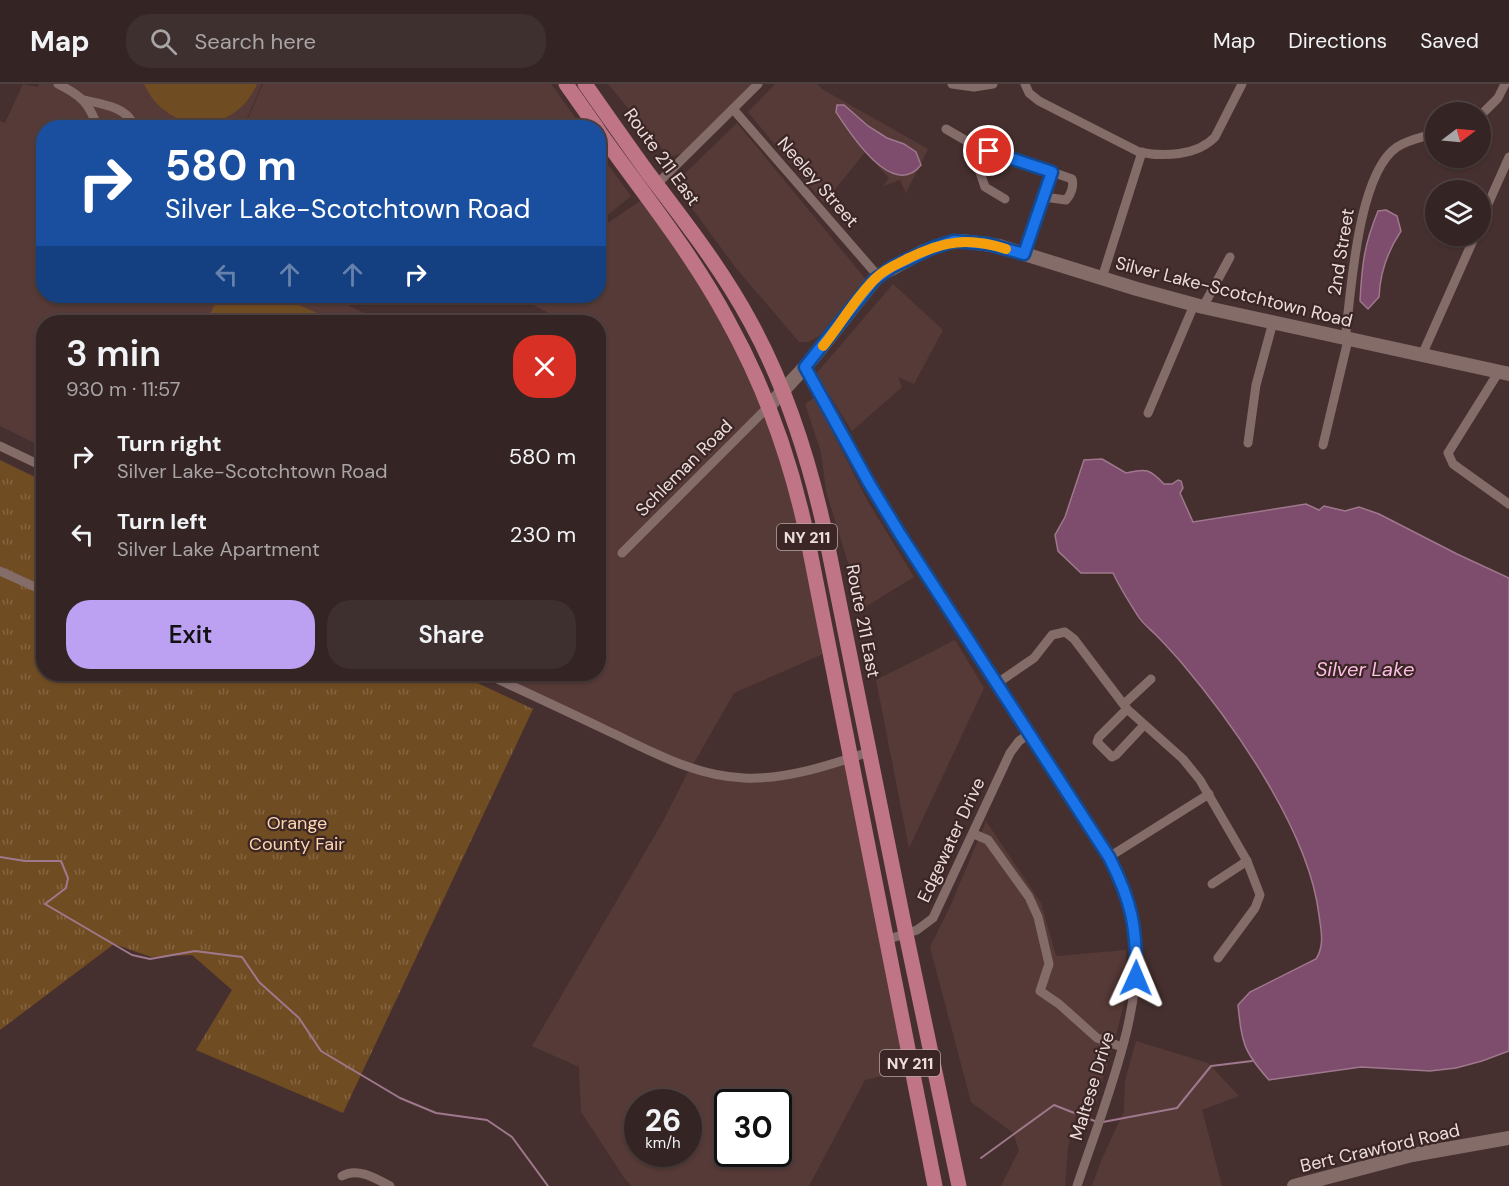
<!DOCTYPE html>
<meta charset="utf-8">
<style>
:root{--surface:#342423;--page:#3f3030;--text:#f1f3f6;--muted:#a9a4a6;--line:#4e4141;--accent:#bca0f2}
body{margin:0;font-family:"DM Sans",sans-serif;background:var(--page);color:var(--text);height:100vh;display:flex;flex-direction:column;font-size:22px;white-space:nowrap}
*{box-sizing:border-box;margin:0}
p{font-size:20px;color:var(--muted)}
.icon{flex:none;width:33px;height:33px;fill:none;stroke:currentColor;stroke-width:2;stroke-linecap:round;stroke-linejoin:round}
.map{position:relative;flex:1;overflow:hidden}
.sheet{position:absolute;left:36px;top:231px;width:570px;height:366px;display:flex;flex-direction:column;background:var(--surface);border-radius:24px;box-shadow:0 2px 4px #0004,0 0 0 2px var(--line)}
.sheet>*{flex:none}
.top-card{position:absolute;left:36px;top:36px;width:570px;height:183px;border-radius:24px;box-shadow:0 2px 4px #0004,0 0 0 2px var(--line);background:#1a4fa0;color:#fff;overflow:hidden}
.needle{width:39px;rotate:74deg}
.buttons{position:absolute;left:1425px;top:18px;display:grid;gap:12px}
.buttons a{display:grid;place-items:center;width:66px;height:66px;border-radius:50%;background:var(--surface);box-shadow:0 2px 4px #0004,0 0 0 2px var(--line);font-size:30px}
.speed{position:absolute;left:624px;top:1005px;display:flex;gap:12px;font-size:30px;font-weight:700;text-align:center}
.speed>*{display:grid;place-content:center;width:78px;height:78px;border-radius:50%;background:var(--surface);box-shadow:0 2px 4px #0004,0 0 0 2px var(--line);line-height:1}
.speed small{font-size:15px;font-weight:400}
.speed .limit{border:3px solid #111;border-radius:9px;background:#fff;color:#111}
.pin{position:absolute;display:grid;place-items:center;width:51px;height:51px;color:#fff;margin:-26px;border:3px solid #fff;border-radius:50%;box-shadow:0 2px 6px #0007}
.me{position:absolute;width:66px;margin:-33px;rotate:1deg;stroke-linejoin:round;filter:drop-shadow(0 0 4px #0008)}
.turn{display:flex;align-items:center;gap:21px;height:126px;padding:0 30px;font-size:27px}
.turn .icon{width:78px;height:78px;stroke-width:2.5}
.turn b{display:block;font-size:42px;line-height:51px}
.lanes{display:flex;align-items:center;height:57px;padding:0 30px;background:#0003;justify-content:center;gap:30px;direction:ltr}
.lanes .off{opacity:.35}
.round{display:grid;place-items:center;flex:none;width:63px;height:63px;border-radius:24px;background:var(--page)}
.overview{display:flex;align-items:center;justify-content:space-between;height:102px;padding:0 30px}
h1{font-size:36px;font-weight:600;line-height:45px}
.cta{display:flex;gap:12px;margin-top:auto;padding:12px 30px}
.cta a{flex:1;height:69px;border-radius:24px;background:var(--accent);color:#111;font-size:24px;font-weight:600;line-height:69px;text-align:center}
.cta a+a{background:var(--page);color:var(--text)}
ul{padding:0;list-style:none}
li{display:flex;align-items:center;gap:18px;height:78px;padding:0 30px}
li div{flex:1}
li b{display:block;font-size:22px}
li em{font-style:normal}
header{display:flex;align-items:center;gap:36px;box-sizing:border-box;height:84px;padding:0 30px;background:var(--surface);border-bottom:2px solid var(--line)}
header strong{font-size:28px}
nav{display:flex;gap:33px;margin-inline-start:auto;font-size:21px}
.search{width:420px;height:54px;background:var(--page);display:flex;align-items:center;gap:15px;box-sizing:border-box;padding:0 21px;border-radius:24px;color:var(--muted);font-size:22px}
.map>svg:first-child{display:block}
</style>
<header>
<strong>Map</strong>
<div class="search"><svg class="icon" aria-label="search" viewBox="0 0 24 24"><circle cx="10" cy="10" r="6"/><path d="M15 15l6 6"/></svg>Search here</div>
<nav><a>Map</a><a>Directions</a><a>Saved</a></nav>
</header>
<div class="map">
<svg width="1509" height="1102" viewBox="0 0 1509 1102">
<defs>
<pattern id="grass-tufts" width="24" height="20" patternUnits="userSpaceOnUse" patternTransform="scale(1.5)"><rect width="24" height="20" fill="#704c22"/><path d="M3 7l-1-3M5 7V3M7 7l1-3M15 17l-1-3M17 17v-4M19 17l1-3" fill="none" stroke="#856542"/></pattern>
</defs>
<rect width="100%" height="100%" fill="#46302f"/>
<!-- built -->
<g fill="#563a37" fill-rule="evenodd">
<path d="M23 0 38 3 39 0H262L243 43 44 44V212H353L349 222 364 229 360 238H44L43 363 0 342V37L5 39Z"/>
<path d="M263 0H551L582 43H244Z"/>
<path d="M608 0H754L684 69 669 73Z"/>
<path d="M775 0H817L822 5 928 65 906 109 900 96 883 102 889 94 865 68 824 119 748 28Z"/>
<path d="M737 39 868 198 830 246 808 258H799L736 184 674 100Z"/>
<path d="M598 67 631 112 599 138H598Z"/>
<path d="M646 113 727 234 769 322 830 567 734 609 691 684 753 694 851 674 912 985 865 996 809 1102H632L625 1095 581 1028 579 983 532 962 662 739 690 684 488 590H598V238H566L516 212H598L599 145ZM638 1018H688V1070H638ZM728 1018H778V1070H728Z"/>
<path d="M893 200 943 246 914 300 898 293 902 303 852 347 816 290Z"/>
<path d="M815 313 867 416 914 493 862 525 826 407 821 368 805 320Z"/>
<path d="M955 556 984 604 909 764 876 596Z"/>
<path d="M986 737 1041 819 1056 872 1126 866V911L1116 951 1095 1021 1078 1023 1068 1063 1065 1102H1001L1019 1066 1013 1049 971 1018 930 863 950 823Z"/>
<path d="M1136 957 1208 979 1239 1012 1202 1026 1222 1102H1092L1101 1077 1124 1027 1125 997Z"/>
</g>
<!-- grass -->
<path fill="url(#grass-tufts)" d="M0 376 43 397 44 590H458L533 625 343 1029 196 966 232 906 192 871 151 873 114 860 0 946Z"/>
<!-- pitch -->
<g fill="#704c22">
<path d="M144 0H257C234 53 167 51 144 0Z"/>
<path d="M219 212H278L338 238H206Z"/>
</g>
<!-- water -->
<g fill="#7e4c6c" stroke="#9f788d" stroke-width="1.5">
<path d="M837 21H844L868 42 887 54 904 60 916 68 921 81C893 117 849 48 836 28Z"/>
<path d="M1386 126 1397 132 1401 147C1387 168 1380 188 1379 213L1368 225 1360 217C1362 180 1364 161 1378 127Z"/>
<path d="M1102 375 1126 389C1146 384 1150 385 1164 400H1172L1178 396 1181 397 1183 404 1180 409 1193 438 1306 420 1319 426 1324 422 1345 427 1359 423 1379 430 1457 470 1509 494V967L1482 977 1456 984 1430 987 1361 983 1269 996C1243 967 1242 959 1238 921L1250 908 1316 875C1325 861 1321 846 1319 831 1309 747 1235 642 1181 578 1173 569 1165 560 1156 551 1150 545 1142 539 1138 532 1129 518 1120 504 1113 489H1081L1058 467 1055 451 1065 433 1084 376Z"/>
</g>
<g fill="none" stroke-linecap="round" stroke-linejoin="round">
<!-- stream -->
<g stroke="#9f788d" stroke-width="2">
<path d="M0 773 25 777H61L68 794 66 804 45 820 132 871 150 875 195 867 242 873 259 898 299 934 321 967 400 1014 436 1029 487 1036 512 1053 548 1102"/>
<path d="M1103 1038 1177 1024 1211 982 1252 977"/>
<path d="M981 1074 1054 1021 1097 1038"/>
</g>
<!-- street -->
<g stroke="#846c69" stroke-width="9">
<path d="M58 0C82 12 89 19 98 44"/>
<path d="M952 0 974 3 993 0"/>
<path d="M1025 0 1029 9 1039 17 1139 68C1163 73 1197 72 1215 53L1242 0"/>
<path d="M83 16C101 20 130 23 134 44"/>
<path d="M733 25 878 192"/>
<path d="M1480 32 1498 14 1505 0"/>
<path d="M946 45 970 59 985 103 1005 115"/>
<path d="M970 59 1072 95C1074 102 1071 111 1066 116L1044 113"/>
<path d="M655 102 758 0"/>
<path d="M1480 138 1509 73"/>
<path d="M1024 170 1052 88"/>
<path d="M1102 194 1142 68"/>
<path d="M1203 223 1230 173"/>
<path d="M1345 256C1351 210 1357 90 1397 63 1407 56 1423 53 1436 49"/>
<path d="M1422 271 1475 152"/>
<path d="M805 283 869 399 900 450 1109 773C1120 794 1129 814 1134 837 1149 917 1102 1026 1077 1102"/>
<path d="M1498 289 1448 369 1453 380 1509 420"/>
<path d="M1148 329 1194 221"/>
<path d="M1248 359 1256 301 1273 238"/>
<path d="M1323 361 1348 256"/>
<path d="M0 362 44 383"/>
<path d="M622 469 769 322"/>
<path d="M0 487 44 507"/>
<path d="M207 590 211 592"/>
<path d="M486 590C526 608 566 627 606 646 651 667 694 692 744 694 786 696 830 681 869 668"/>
<path d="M996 600 1034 574 1052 551 1065 548 1074 555 1127 625 1183 675 1200 696 1247 777 1260 811 1255 824 1218 874"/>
<path d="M1124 620 1151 595"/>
<path d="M1127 625 1099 653 1097 658 1112 673 1116 671 1144 641"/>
<path d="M974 750 988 756 1029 813 1038 833 1049 880 1040 907 1059 920 1097 954 1122 963"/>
<path d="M1109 773 1209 710"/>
<path d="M1212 800 1247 777"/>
<path d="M886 856 917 846 933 834 1010 669 1019 657 1029 650"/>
<path d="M342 1092C357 1083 375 1094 390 1102"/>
</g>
<!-- secondary -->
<g stroke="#846c69" stroke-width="14">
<path d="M769 322 814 273 878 192 924 167 947 159 962 157 999 162 1137 205 1203 223 1509 290"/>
<path d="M1294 1102 1412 1071 1509 1054"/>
</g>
<!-- primary -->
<g stroke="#bf7586" stroke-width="15">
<path d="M566 0 597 44"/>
<path d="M585 0C606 30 627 60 648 89 685 138 722 185 751 239 787 305 809 375 825 448L906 850 959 1102"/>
<path d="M598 46C642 108 691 168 727 235 766 305 792 379 808 457L935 1102"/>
</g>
</g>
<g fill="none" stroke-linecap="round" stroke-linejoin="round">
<defs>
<path id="route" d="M989 67 1052 88 1024 170 988 160 954 157 932 164 892 183 874 196 805 283 869 399 900 450 1109 773C1132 818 1137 844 1136 894"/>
</defs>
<!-- route casing -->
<use href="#route" stroke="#114b97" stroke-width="15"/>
<!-- route -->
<use href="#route" stroke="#1a73e8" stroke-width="10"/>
<!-- slow -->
<path stroke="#f59e0b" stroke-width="10" d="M823 262C841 240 857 211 877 193 886 184 898 180 909 174 944 157 968 153 1006 165"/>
</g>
<g text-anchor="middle" stroke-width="4.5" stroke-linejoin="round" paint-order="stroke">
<!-- shield labels -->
<g fill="#3b2625" stroke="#b6a6a4" stroke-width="1.5">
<rect x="777" y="440" width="60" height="26" rx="4.5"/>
<rect x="880" y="966" width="60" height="26" rx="4.5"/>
</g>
<g font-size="16" font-weight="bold" fill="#ebdddb">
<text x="807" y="459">NY 211</text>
<text x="910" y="985">NY 211</text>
</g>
<!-- street labels -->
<g font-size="18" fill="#ebdddb" stroke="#3b2625">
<text transform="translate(662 73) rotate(54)" y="6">Route 211 East</text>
<text transform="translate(818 98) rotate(49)" y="6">Neeley Street</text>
<text transform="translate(1341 168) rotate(-81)" y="6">2nd Street</text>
<text transform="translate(1234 208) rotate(14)" y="6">Silver Lake-Scotchtown Road</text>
<text transform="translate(684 384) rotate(-45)" y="6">Schleman Road</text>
<text transform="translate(863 537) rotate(79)" y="6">Route 211 East</text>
<text transform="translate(951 756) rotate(-65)" y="6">Edgewater Drive</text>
<text transform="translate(1092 1002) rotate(-73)" y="6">Maltese Drive</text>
<text transform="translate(1380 1064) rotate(-13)" y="6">Bert Crawford Road</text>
</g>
<!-- park labels -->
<g font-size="18" fill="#fdd7b0" stroke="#3b2625">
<text x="297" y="745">Orange<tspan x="297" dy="21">County Fair</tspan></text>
</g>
<!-- water labels -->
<g font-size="20" font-style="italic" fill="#fdbee5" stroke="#3b2625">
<text x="1365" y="592">Silver Lake</text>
</g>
</g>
</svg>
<div class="buttons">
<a><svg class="needle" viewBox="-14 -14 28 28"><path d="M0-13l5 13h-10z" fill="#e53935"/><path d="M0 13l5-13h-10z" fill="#a9a4a6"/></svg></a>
<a><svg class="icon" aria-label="layers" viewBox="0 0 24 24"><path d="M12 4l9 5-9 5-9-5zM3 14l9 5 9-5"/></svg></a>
</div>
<div class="speed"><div>26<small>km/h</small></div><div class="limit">30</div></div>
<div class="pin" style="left:989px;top:67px;background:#d93025"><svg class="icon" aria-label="arrive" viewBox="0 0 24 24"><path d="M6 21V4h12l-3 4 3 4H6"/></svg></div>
<svg class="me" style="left:1136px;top:894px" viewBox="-20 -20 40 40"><path d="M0-17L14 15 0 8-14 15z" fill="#1a73e8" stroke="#fff" stroke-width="4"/></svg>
<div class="top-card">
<div class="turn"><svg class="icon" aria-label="right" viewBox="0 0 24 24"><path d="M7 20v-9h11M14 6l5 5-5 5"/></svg><div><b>580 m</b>Silver Lake-Scotchtown Road</div></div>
<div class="lanes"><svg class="icon off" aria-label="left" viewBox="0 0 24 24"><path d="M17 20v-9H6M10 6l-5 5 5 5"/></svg><svg class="icon off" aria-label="ahead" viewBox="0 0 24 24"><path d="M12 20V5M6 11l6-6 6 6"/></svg><svg class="icon off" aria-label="ahead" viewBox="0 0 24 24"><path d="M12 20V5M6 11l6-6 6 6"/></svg><svg class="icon" aria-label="right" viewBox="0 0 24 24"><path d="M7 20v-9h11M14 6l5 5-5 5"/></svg></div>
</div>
<section class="sheet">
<div class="overview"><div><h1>3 min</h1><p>930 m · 11:57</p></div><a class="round" style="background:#d93025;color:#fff"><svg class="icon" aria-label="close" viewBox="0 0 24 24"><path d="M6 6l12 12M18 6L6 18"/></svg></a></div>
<ul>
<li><svg class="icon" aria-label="right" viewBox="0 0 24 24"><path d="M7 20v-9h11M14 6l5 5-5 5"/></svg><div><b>Turn right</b><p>Silver Lake-Scotchtown Road</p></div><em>580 m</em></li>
<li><svg class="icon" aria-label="left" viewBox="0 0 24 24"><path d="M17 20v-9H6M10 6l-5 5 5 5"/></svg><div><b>Turn left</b><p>Silver Lake Apartment</p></div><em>230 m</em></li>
</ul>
<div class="cta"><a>Exit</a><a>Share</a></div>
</section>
</div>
